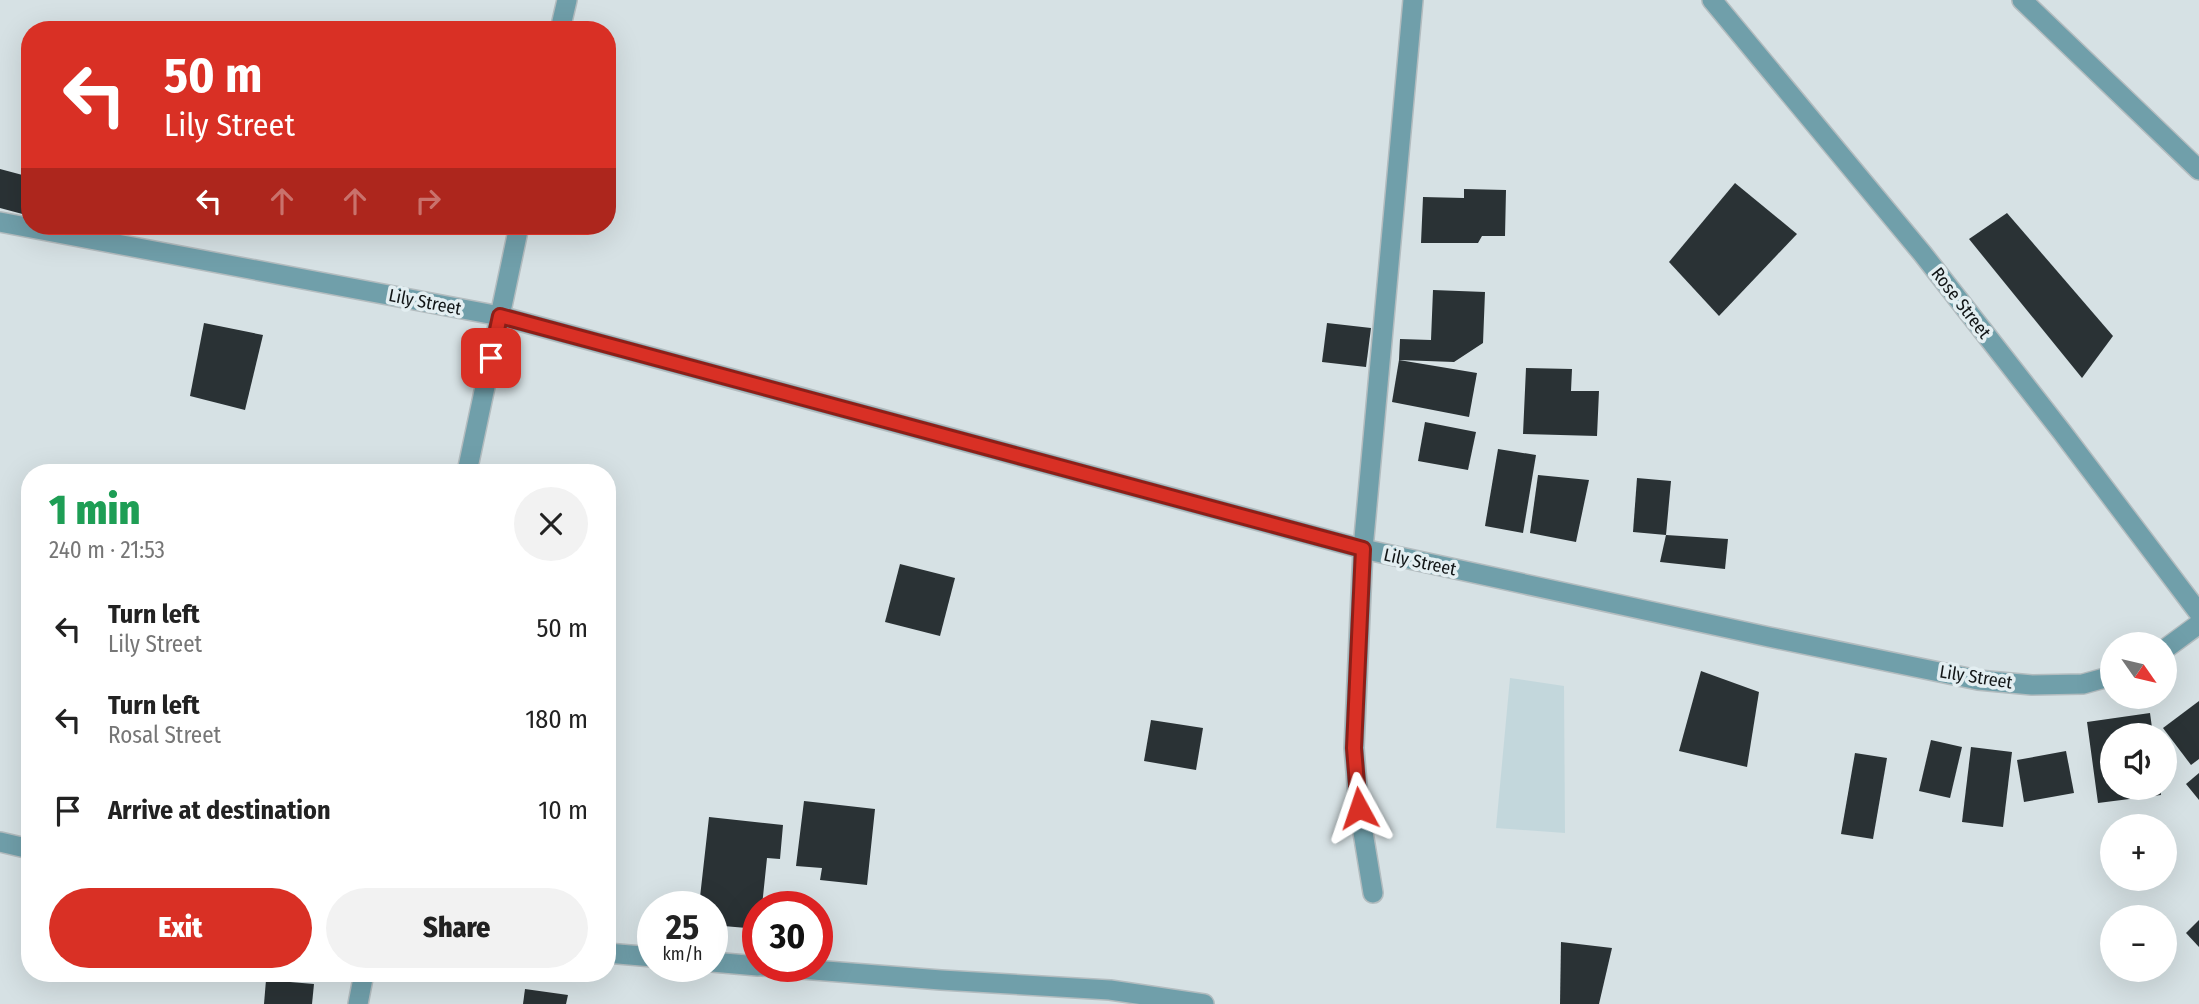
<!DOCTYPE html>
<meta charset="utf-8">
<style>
:root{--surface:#fff;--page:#f2f2f2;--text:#222;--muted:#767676;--accent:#d93025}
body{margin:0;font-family:"Fira Sans Condensed",sans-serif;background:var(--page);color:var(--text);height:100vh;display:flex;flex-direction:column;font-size:26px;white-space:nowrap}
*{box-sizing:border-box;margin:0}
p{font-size:23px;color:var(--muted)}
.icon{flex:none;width:38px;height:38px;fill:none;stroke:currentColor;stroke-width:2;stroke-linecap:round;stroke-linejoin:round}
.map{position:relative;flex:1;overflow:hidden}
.side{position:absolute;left:21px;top:464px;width:595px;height:518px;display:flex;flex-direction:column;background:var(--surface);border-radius:28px;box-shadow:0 7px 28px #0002}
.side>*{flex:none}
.top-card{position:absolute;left:21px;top:21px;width:595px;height:214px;border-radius:28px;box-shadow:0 7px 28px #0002;background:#d93025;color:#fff;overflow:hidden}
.needle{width:46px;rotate:124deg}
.fabs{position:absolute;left:2100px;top:632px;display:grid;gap:14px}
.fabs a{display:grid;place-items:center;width:77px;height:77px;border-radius:50%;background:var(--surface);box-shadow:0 7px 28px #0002;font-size:35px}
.speed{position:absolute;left:637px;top:891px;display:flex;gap:14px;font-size:35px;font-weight:700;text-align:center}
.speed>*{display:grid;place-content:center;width:91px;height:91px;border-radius:50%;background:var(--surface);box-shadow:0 7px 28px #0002;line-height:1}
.speed small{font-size:18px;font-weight:400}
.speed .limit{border:10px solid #d22;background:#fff;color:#111}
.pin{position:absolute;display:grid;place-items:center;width:60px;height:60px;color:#fff;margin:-30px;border-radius:14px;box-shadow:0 4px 10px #0006}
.me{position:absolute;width:77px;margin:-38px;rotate:355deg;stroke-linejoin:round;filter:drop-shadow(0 0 5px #0008)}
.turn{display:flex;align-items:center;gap:24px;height:147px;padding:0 28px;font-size:32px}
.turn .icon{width:91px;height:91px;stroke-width:2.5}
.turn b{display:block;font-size:49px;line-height:60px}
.lanes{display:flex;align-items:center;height:66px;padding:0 28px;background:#0003;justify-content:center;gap:35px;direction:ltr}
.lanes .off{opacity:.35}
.round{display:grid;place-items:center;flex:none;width:74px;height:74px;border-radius:37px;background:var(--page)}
.summary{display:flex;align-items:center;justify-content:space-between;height:119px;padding:0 28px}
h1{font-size:42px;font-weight:800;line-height:52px;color:#1e9e55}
.button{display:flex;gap:14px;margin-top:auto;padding:14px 28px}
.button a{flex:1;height:80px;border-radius:42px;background:var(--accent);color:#fff;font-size:28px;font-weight:800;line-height:80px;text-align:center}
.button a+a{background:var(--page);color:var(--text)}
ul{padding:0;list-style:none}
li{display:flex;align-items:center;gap:21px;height:91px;padding:0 28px}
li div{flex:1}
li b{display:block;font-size:26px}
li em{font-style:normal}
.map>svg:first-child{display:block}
</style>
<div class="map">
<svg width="2199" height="1004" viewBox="0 0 2199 1004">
<rect width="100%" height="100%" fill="#d6e1e4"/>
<!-- built -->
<path fill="#c3d7dc" d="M1510 678 1564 686 1565 833 1496 828Z"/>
<!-- building -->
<g fill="#2a3235">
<path d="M0 169 30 177V216L0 208Z"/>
<path d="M1735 183 1797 234 1719 316 1669 262Z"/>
<path d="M1464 189 1506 190 1505 236H1482L1478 243H1421L1423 197 1464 198Z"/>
<path d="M2007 213 2113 336 2082 378 1969 239Z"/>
<path d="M1433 290 1485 292 1483 343 1454 362 1399 360 1400 339 1431 340Z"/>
<path d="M204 323 263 335 245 410 190 396Z"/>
<path d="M1327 323 1371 328 1366 367 1322 362Z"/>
<path d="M1399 360 1477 373 1469 417 1392 402Z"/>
<path d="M1526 368 1572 369 1571 391H1599L1597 436 1523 434Z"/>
<path d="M1425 422 1476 432 1468 470 1418 461Z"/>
<path d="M1498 449 1536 455 1523 533 1485 526Z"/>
<path d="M1538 475 1589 480 1576 542 1530 533Z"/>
<path d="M1637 478 1671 481 1666 535 1633 532Z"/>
<path d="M1666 535 1728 539 1725 569 1660 562Z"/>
<path d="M900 564 955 578 940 636 885 622Z"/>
<path d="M1701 671 1759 692 1747 767 1679 751Z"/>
<path d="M2199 701V759L2191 765 2163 728Z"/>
<path d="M2150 713 2153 735H2112V788H2160L2161 795 2098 803 2087 722Z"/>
<path d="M1151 720 1203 728 1196 770 1144 761Z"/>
<path d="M1931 740 1962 747 1950 798 1919 791Z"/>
<path d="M1971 747 2012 752 2003 827 1962 822Z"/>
<path d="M2066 751 2074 793 2024 802 2017 760Z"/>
<path d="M1855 753 1887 758 1873 839 1841 834Z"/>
<path d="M2199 773V800L2186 784Z"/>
<path d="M804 801 875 809 867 885 820 880 822 868 796 866Z"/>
<path d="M607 810 614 811 611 872H607Z"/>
<path d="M709 817 783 825 780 859 767 858 762 906H758V929L712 925V906H699Z"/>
<path d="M2199 920V947L2186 933Z"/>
<path d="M1561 942 1612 948 1599 1004H1560Z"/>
<path d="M266 980 314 984 312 1004H264Z"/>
<path d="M525 989 568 995 566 1004H523Z"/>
</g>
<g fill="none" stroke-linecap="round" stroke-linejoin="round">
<defs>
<g id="minor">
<path d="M2022 0 2199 170"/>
<path d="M560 30 567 0"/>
<path d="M0 222 500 316 1363 549 1769 637 1978 680 2032 685 2083 684 2112 676"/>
<path d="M467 472 519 226"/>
<path d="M2165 649 2199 624"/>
<path d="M0 842 30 849"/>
<path d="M1373 893 1359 808 1354 748 1363 549 1413 0"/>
<path d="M607 953 653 957"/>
<path d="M712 962 758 966"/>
<path d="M762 966 941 980 1110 990 1204 1004"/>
<path d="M358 1004 364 973"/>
</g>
<path id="tertiary" d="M1712 0 1922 253 2062 432 2199 613"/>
</defs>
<!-- minor casing -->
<use href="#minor" stroke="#b3bcbf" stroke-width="22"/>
<!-- tertiary casing -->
<use href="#tertiary" stroke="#b3bcbf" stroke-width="22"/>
<!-- minor -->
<use href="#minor" stroke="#709faa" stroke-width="19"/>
<!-- tertiary -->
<use href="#tertiary" stroke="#709faa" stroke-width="19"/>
</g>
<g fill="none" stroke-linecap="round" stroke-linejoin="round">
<defs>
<path id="route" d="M491 358 500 316 1363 549 1354 748 1359 808"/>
</defs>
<!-- route casing -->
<use href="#route" stroke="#8d1f18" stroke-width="18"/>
<!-- route -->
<use href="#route" stroke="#d93025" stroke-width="12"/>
</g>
<g text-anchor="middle" stroke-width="7" stroke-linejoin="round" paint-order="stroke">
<!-- street labels -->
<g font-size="18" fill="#111516" stroke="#e3eef1">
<text transform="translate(425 302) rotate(11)" y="6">Lily Street</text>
<text transform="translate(1961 303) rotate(52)" y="6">Rose Street</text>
<text transform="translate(1420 562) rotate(12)" y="6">Lily Street</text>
<text transform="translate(1976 677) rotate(9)" y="6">Lily Street</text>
</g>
</g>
</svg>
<div class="fabs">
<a><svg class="needle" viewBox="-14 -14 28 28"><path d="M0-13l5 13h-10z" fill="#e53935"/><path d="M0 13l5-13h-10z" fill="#767676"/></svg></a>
<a><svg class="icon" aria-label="sound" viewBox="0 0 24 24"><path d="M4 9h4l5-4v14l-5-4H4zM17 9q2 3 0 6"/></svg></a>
<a>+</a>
<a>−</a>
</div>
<div class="speed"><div>25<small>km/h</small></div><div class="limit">30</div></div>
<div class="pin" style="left:491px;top:358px;background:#d93025"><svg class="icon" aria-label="arrive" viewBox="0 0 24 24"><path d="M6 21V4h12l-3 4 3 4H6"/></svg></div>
<svg class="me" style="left:1359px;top:808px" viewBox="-20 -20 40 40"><path d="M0-17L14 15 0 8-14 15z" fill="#d93025" stroke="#fff" stroke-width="4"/></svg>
<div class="top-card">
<div class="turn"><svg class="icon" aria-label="left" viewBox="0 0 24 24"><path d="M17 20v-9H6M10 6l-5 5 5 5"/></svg><div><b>50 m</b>Lily Street</div></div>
<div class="lanes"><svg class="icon" aria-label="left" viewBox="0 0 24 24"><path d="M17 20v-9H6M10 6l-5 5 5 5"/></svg><svg class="icon off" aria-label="ahead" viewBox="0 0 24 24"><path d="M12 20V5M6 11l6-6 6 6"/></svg><svg class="icon off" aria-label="ahead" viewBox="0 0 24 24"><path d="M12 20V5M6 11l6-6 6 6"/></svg><svg class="icon off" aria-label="right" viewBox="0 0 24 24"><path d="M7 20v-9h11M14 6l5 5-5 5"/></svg></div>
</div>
<section class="side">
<div class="summary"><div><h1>1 min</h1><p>240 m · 21:53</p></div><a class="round"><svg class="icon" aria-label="close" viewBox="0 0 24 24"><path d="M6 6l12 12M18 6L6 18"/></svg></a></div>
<ul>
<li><svg class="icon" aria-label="left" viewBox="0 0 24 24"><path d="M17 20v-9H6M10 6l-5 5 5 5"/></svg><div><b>Turn left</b><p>Lily Street</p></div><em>50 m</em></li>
<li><svg class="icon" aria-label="left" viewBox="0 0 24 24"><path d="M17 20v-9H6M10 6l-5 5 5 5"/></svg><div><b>Turn left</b><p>Rosal Street</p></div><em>180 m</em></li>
<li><svg class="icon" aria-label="arrive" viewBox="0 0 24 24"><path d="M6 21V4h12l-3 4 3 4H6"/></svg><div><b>Arrive at destination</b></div><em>10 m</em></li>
</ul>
<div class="button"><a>Exit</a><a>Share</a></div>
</section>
</div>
